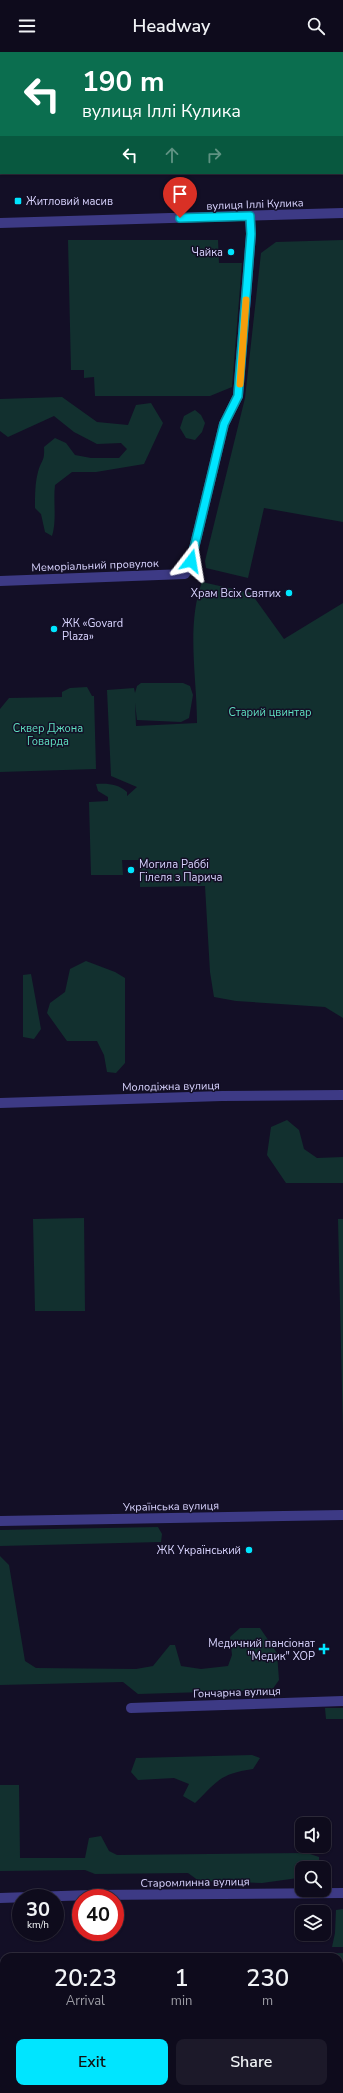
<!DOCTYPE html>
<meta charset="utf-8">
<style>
:root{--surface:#0e0b1c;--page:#1c1929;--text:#f1f3f6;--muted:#9b9ba3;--line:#2e2b3b;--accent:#00e5ff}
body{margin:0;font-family:"Nunito Sans",sans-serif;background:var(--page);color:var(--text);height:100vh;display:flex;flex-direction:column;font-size:15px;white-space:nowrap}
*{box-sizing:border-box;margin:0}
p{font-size:13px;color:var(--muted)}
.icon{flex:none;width:22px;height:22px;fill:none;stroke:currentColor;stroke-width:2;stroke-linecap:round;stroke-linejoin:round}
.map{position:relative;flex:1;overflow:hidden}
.side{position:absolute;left:0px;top:1901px;width:343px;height:140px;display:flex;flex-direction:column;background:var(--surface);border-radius:12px 12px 0 0;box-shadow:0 1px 3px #0004,0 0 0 1px var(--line)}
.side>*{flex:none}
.banner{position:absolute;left:0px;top:0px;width:343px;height:122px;box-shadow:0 1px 3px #0004,0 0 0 1px var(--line);background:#0b6e4f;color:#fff;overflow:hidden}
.controls{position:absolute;left:295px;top:1765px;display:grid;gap:8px}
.controls a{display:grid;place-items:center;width:36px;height:36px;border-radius:8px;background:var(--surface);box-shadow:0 1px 3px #0004,0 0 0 1px var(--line);font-size:20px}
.speed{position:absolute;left:12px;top:1837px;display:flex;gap:8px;font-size:20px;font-weight:700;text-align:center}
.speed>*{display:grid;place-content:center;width:52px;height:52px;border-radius:50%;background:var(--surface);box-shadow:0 1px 3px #0004,0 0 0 1px var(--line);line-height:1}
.speed small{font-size:10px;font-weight:400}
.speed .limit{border:6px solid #d22;background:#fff;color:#111}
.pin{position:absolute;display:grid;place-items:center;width:34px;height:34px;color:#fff;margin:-41px -17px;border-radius:50% 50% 50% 0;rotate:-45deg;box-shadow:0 0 4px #0007}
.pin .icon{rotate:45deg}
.me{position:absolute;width:44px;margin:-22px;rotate:14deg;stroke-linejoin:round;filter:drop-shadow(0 0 3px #0008)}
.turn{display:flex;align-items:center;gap:14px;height:84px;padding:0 16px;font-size:18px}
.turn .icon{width:52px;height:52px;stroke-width:2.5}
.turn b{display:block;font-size:28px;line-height:34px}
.lanes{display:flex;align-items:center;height:38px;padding:0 16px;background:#0003;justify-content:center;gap:20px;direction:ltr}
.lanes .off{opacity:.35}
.eta{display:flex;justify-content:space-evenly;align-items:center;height:68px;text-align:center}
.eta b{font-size:24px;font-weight:600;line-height:28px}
.button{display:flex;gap:8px;margin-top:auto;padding:8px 16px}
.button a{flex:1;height:46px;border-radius:8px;background:var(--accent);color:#111;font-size:16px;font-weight:600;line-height:46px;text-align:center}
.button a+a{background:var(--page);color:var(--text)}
header{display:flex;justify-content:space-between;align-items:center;height:52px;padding:0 16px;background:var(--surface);font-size:18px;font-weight:600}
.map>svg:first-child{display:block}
</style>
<header><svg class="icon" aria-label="menu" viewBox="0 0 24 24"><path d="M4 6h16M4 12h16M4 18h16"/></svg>Headway<svg class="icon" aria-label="search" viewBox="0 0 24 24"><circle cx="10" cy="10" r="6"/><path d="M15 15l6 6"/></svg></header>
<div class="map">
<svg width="343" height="2041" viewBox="0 0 343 2041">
<rect width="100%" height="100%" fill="#130f26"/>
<!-- green -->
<g fill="#12302f">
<path d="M68 188H218L219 211H242L232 335 210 344H95L94 325 84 326V318H71Z"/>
<path d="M343 188V470L264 456 248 526 206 516 205 509 245 346 261 201 276 190Z"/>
<path d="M62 345 97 370 128 373 136 353 151 351 163 371 144 412 96 420H72L55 433C53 450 57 468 52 484L45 480 41 462 35 456C35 444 35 431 38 420 41 408 45 410 44 395L55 386 66 391 75 403 91 406H119L127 397 121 391 97 392 74 380 54 364 8 385 0 379V347Z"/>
<path d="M195 358 201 363 205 371 202 380 195 388 186 386 180 376 184 364Z"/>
<path d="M202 530 251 541 284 587 343 551V966L325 955 236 949 214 945 210 920 205 834 140 835V808H122L123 823H91L89 750 108 749V745L98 739 96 732C108 731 118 732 127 740V744L137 735 111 724 107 638 134 636 135 641 137 634 141 631H183L190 634 193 643 189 666 181 670 137 668 135 651 136 674 197 671C197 625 186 574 202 530Z"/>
<path d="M87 635 92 644H94L96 717 0 720V657L9 646 62 645V640L70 636Z"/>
<path d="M86 909 115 920 125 926V1011L116 1021 107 1020 104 1003 97 989H67L47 961 50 951 65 940 70 917Z"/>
<path d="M31 922 41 977 34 987 23 985V923Z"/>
<path d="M287 1068 299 1078 304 1097 317 1106 343 1105V1131H286L267 1103 271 1075Z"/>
<path d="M84 1166 85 1259H35L33 1167Z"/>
<path d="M338 1167H343V1380Z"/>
<path d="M158 1475 162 1482 161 1490 0 1494V1478Z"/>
<path d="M0 1504 9 1513 25 1609 36 1616 136 1617 153 1614 170 1593H175L181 1614 201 1617 228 1614 232 1603 230 1585 240 1576H260L277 1601 279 1628 272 1638 138 1642 123 1630 0 1633Z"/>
<path d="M325 1656H343V1667H326Z"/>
<path d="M252 1703 260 1706 253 1717C219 1722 218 1729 195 1751L183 1744 189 1732 174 1726 138 1728 131 1720 136 1706Z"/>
<path d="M0 1733H19L20 1806H85L89 1786 101 1784 109 1799 117 1803 307 1801 319 1805V1816H302V1825L298 1826 262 1831 199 1829 188 1821 95 1822 85 1818 0 1819Z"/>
<path d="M343 1857V1895H332L335 1881 336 1858Z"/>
<path d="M343 1901V1924L339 1929V1905H313V1902Z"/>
<path d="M343 1987V2030H339V1992Z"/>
</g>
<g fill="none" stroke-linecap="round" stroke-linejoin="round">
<!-- minor -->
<g stroke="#3d3a85" stroke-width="10">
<path d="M0 1051 222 1044 343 1043"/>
<path d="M131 1656 343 1649"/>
<path d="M37 2041H53"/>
<path d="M177 2041 343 2040"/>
</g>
<!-- tertiary -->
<g stroke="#3d3a85" stroke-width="10">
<path d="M0 171 343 161"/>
<path d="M0 529 185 522 191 509 224 372 238 344 251 182 250 164"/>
<path d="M0 1469 343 1463"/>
<path d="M0 1846 92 1843 343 1841"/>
</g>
</g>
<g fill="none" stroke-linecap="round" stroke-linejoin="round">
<defs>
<path id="route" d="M180 166 250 164 251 182 238 344 224 372 191 509"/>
</defs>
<!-- route casing -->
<use href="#route" stroke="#0095a6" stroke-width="10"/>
<!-- route -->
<use href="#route" stroke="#00e5ff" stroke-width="7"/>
<!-- slow -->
<path stroke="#f59e0b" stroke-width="7" d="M240 332 246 248"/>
</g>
<!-- markers -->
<g fill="#00e5ff" stroke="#130f26" stroke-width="1.5">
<rect x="14" y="145" width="8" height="8" rx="2"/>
<circle cx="231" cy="200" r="4"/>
<circle cx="289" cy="541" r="4"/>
<circle cx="54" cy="577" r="4"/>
<circle cx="131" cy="818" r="4"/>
<circle cx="249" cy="1498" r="4"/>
<path d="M322 1591h4v4h4v4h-4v4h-4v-4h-4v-4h4z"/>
</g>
<g text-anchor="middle" stroke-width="3" stroke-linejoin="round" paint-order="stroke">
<!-- poi labels -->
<g font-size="11" fill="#d9d4ff" stroke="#130f26" text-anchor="end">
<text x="26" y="153" text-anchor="start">Житловий масив</text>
<text x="223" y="204">Чайка</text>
<text x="281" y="545">Храм Всіх Святих</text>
<text x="62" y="575" text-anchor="start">ЖК «Govard<tspan x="62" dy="13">Plaza»</tspan></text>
<text x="139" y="816" text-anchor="start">Могила Раббі<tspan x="139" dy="13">Гілеля з Парича</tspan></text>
<text x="241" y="1502">ЖК Український</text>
<text x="315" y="1595">Медичний пансіонат<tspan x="315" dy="13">"Медик" ХОР</tspan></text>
</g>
<!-- street labels -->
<g font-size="11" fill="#d9d4ff" stroke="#130f26">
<text transform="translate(255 152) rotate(-2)" y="4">вулиця Іллі Кулика</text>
<text transform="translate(95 513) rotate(-2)" y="4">Меморіальний провулок</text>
<text transform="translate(171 1034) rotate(-1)" y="4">Молодіжна вулиця</text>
<text transform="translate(171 1454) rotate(-1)" y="4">Українська вулиця</text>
<text transform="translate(237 1640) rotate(-2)" y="4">Гончарна вулиця</text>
<text transform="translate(195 1830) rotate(-1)" y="4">Старомлинна вулиця</text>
</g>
<!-- park labels -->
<g font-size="11" fill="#5fe0c0" stroke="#130f26">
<text x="270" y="664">Старий цвинтар</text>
<text x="48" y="680">Сквер Джона<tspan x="48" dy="13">Говарда</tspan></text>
</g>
</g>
</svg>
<div class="controls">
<a><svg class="icon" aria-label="sound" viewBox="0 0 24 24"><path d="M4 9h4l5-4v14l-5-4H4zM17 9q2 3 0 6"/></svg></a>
<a><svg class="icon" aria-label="search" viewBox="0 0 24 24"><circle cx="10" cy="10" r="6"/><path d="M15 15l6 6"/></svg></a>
<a><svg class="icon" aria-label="layers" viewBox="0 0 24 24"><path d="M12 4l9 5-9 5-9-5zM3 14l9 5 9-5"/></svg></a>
</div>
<div class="speed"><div>30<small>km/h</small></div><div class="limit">40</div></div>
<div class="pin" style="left:180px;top:166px;background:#d93025"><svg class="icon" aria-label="arrive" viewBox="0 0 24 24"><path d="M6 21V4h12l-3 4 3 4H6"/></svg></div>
<svg class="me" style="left:191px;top:509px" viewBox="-20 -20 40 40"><path d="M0-17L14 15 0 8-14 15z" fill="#00e5ff" stroke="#fff" stroke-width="4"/></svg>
<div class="banner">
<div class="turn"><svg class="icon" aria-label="left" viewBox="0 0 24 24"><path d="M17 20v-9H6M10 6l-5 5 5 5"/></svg><div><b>190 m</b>вулиця Іллі Кулика</div></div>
<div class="lanes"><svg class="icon" aria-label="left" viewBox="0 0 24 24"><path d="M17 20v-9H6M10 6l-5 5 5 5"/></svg><svg class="icon off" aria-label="ahead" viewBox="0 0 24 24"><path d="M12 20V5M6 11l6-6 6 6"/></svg><svg class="icon off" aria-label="right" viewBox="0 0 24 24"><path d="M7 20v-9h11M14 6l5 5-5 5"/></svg></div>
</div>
<section class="side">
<div class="eta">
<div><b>20:23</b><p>Arrival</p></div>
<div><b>1</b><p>min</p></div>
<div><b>230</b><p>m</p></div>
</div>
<div class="button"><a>Exit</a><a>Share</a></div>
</section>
</div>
